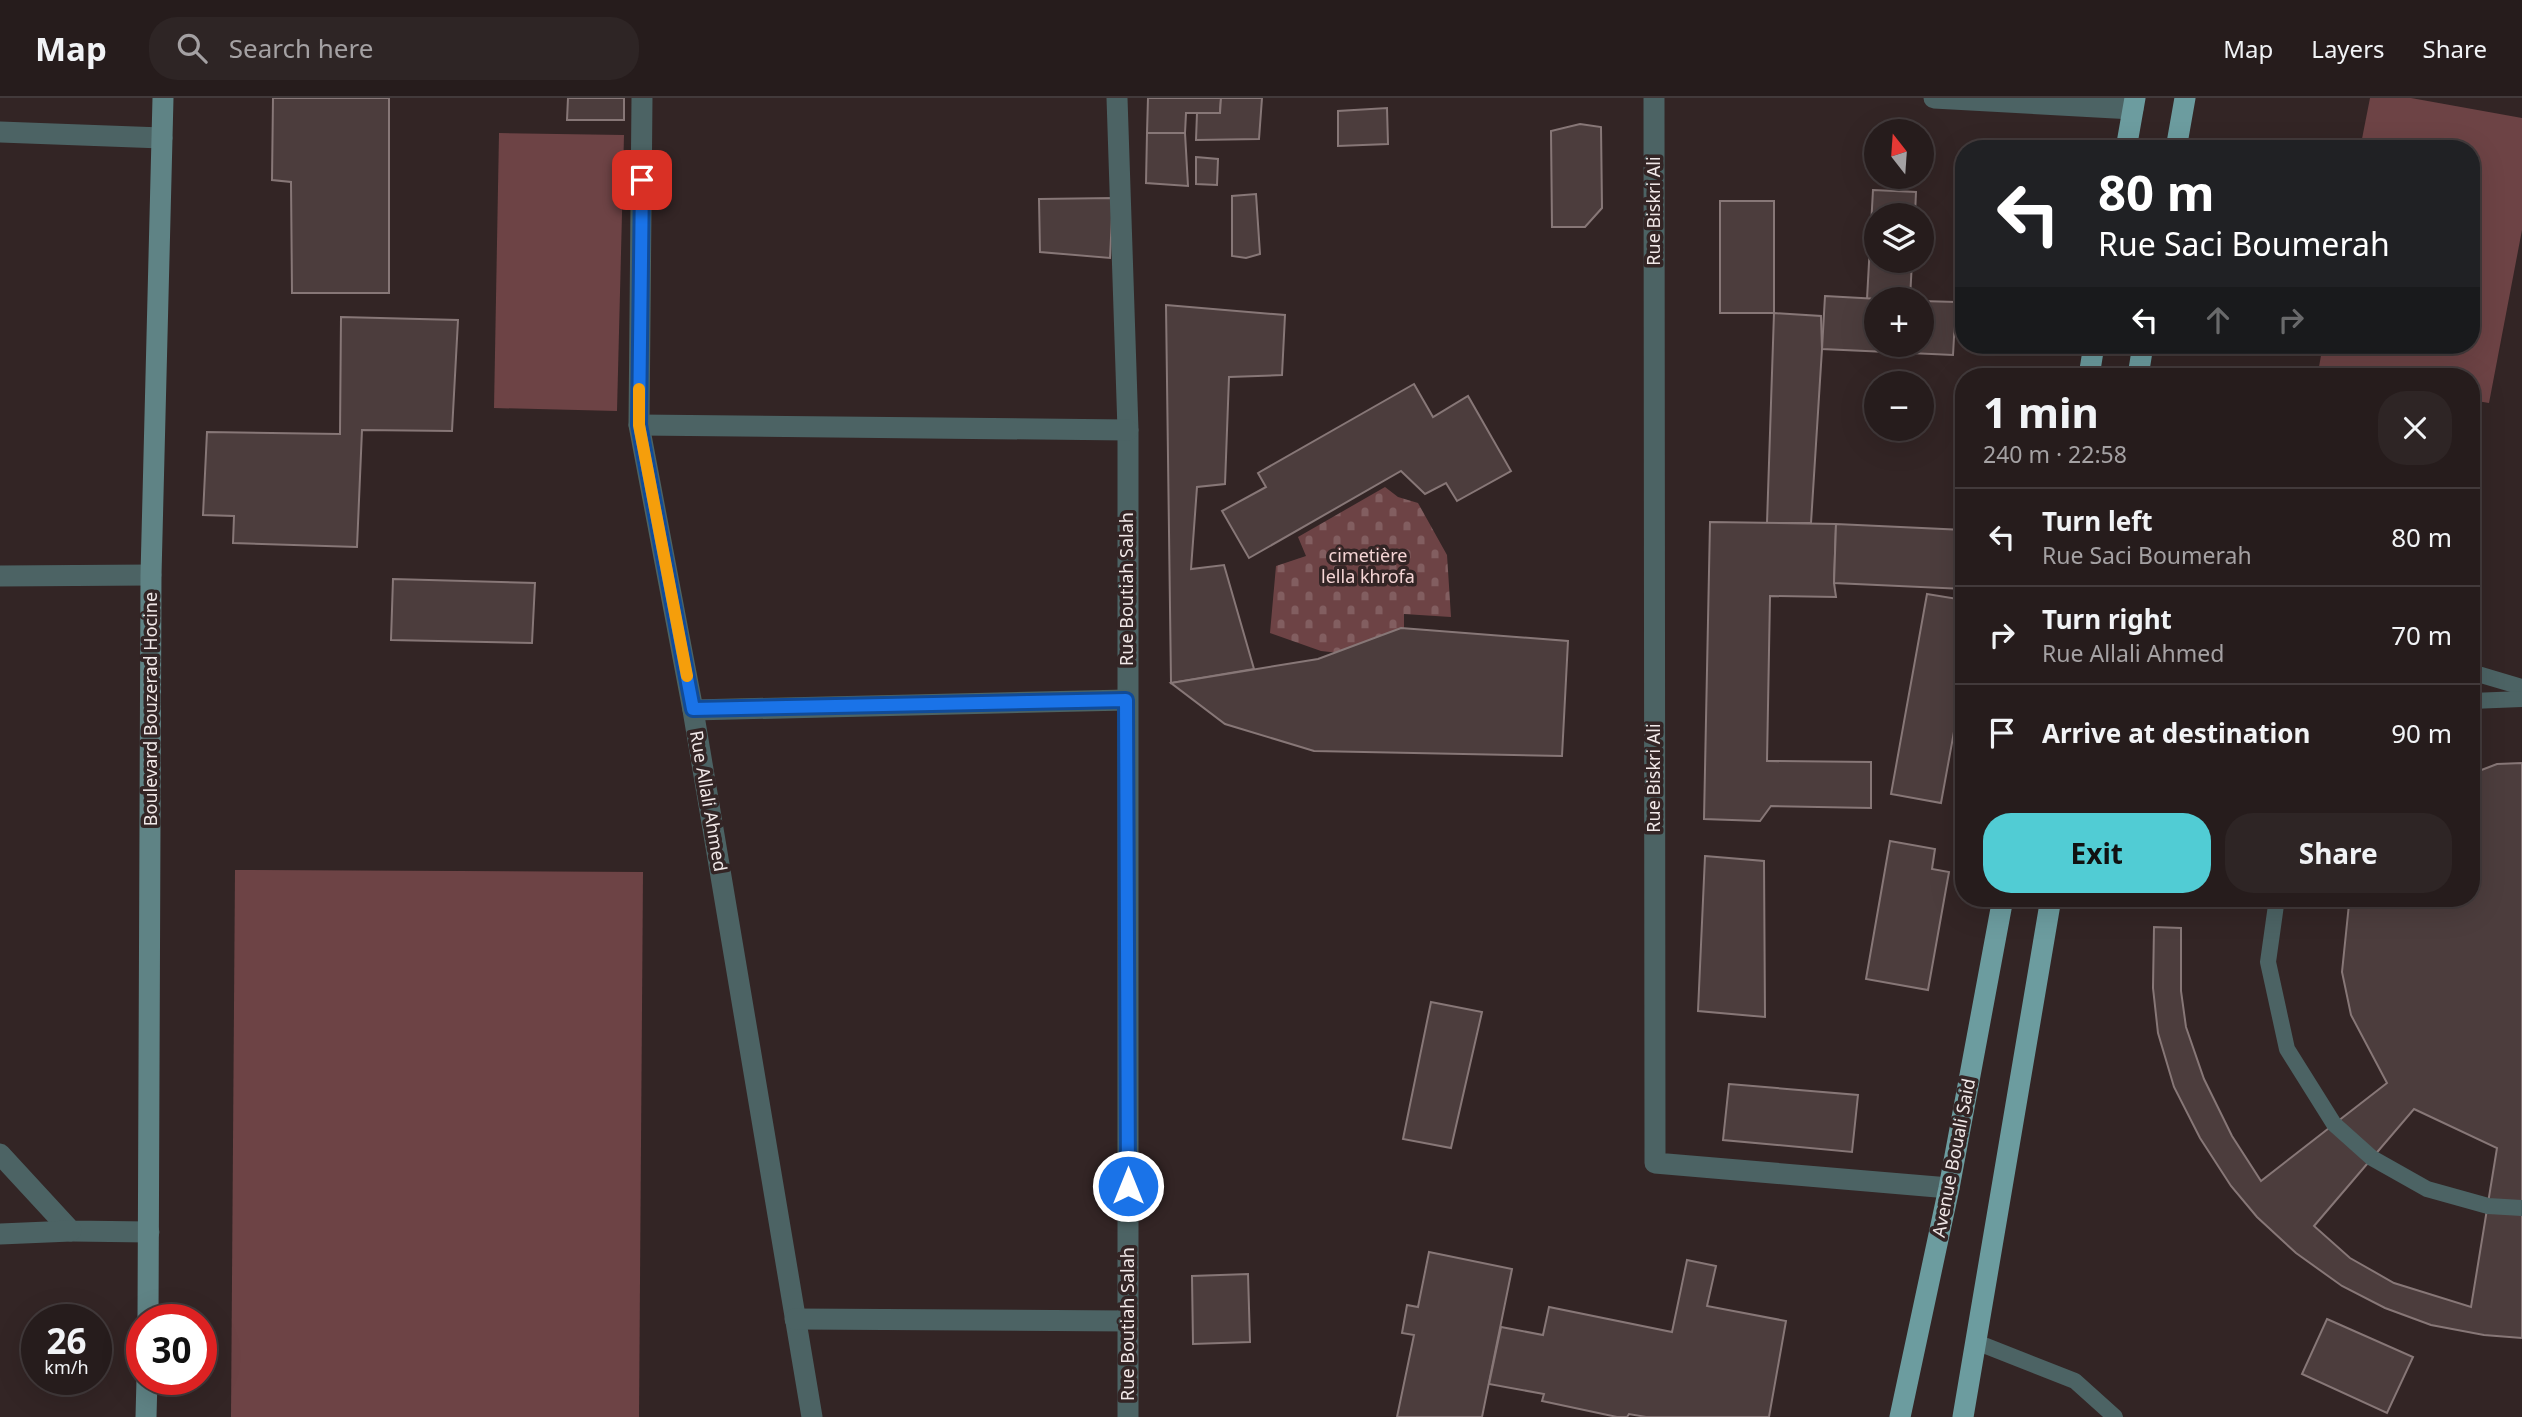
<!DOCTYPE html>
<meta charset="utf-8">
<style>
:root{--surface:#261c1c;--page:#2e2525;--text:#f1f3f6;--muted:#a4a1a3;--line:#423a3b;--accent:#51ccd4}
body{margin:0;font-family:"Noto Sans",sans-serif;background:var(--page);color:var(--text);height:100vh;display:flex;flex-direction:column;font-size:26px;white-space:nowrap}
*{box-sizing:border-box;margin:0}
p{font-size:23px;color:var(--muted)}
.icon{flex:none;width:38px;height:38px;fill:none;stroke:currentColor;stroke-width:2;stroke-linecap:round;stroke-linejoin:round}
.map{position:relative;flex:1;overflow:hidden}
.details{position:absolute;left:1955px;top:270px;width:525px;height:539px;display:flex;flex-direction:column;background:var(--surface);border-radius:28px;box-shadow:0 7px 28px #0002,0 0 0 2px var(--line)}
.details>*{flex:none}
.guide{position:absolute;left:1955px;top:42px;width:525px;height:214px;border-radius:28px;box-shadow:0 7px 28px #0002,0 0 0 2px var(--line);background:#202124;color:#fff;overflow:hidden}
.needle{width:46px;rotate:343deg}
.buttons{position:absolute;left:1864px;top:21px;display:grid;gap:14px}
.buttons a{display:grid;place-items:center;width:70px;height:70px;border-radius:50%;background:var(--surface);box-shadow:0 7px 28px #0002,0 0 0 2px var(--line);font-size:35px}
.speed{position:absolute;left:21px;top:1206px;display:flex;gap:14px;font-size:35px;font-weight:700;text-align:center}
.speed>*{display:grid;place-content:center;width:91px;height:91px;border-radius:50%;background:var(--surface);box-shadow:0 7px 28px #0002,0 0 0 2px var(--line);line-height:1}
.speed small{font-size:18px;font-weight:400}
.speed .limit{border:10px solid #d22;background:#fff;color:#111}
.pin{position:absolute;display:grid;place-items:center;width:60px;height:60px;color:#fff;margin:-30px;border-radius:14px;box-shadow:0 4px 10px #0006}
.me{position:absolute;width:77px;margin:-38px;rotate:0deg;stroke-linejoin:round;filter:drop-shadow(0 0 5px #0008)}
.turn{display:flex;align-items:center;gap:24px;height:147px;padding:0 28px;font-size:32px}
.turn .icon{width:91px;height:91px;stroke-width:2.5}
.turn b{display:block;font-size:49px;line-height:60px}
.lanes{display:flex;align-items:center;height:66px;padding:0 28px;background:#0003;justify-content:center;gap:35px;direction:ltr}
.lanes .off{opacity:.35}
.round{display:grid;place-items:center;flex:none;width:74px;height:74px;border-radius:28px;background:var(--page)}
.summary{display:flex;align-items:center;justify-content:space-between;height:119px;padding:0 28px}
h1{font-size:42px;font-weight:700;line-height:52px}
.action{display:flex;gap:14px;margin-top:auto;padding:14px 28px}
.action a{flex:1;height:80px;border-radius:28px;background:var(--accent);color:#111;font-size:28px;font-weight:700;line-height:80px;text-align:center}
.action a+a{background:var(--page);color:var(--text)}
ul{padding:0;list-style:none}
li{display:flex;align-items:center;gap:21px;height:98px;padding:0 28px;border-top:2px solid var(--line)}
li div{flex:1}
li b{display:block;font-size:26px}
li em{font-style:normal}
header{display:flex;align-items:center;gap:42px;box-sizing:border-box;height:98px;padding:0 35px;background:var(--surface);border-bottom:2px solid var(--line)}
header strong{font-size:33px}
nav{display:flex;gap:38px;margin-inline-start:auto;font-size:24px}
.search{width:490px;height:63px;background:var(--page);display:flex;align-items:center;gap:18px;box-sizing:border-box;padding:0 24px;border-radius:28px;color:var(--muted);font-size:26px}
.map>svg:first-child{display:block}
</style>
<header>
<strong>Map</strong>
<div class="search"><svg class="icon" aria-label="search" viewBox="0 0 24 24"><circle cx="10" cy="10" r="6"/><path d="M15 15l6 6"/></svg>Search here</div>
<nav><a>Map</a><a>Layers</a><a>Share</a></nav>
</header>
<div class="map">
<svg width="2522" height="1319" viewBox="0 0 2522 1319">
<defs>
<pattern id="cemetery-stones" width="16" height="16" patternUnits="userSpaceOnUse" patternTransform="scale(1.75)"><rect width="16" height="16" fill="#6d4345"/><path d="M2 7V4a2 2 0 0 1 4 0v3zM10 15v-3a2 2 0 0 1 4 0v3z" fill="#825e60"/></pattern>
</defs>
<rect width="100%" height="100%" fill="#332525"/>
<!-- cemetery -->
<path fill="url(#cemetery-stones)" d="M1385 389 1398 399 1418 405 1447 457 1451 519 1404 516V562L1321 553 1270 535 1276 468 1306 458 1298 439Z"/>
<!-- park -->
<g fill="#6d4345">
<path d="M2370 0H2411L2522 20V132L2489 305 2471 302V278H2343L2318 274 2323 247H2471V51H2360Z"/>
<path d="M499 35 624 37 617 313 494 310Z"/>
<path d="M235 772 643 774 639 1319H231Z"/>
</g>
<!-- building -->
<g fill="#4c3d3d" stroke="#877777" stroke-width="2" fill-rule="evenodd">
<path d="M273 0H389V195H292L291 84 272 82Z"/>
<path d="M568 0H624V22H567Z"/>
<path d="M1148 0H1221L1220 15H1186L1185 35H1147Z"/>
<path d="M1221 0H1262L1259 41 1196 42 1197 15H1220Z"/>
<path d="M1387 10 1388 46 1338 48V13Z"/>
<path d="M1580 26 1601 29 1602 110 1585 129H1552L1551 33Z"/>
<path d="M1147 35H1185L1188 88 1146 85Z"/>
<path d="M1196 59 1218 61 1217 87 1196 86Z"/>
<path d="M1873 92 1916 94 1915 117H1876V163H1912L1910 201H1867Z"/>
<path d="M1256 96 1260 156 1246 160 1232 158V98Z"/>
<path d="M1113 100 1110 160 1040 154 1039 101Z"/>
<rect x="1720" y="103" width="54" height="112"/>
<path d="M1825 198 1879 201H1876V247H1922V203L1956 204 1953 257 1822 251Z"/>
<path d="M1166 207 1285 217 1282 277 1229 279 1225 386 1197 389 1191 471 1224 467 1254 571 1171 585Z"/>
<path d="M1774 215 1821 218 1822 251 1811 425H1767Z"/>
<path d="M341 219 458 222 452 333 362 332 357 449 233 445 234 418 203 417 207 334 340 336Z"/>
<path d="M1414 286 1433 319 1468 298 1511 373 1457 403 1446 385 1425 396 1401 373 1249 460 1222 413 1266 389 1258 375Z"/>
<path d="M1710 424 1836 426 1834 485 1836 499 1770 498 1767 663 1871 664V710L1771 708 1760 723 1704 721Z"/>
<path d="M1836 426 1964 432V491L1834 485Z"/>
<path d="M393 481 535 485 532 545 391 542Z"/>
<path d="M1927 496 1964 502V579L1941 705 1891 696Z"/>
<path d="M1401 530 1568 543 1562 658 1314 653 1225 626 1171 585 1318 561Z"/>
<path d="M2522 665V1240L2484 1237 2431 1227 2385 1210 2342 1188 2296 1155 2257 1119 2231 1088 2200 1040 2174 989 2158 935 2153 890 2154 829 2181 830V893L2186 929 2204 981 2232 1038 2261 1083 2387 985 2351 917 2342 874 2349 806 2352 800H2471V676L2497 666ZM2414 1011 2497 1050 2471 1209 2394 1185 2350 1160 2314 1128Z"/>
<path d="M1890 743 1935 751 1932 771 1949 774 1928 892 1866 881Z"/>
<path d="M1705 758 1764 763 1765 919 1698 913Z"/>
<path d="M1431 904 1482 914 1451 1050 1403 1041Z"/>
<path d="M1729 986 1858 997 1852 1054 1723 1042Z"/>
<path d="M1429 1154 1512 1171 1482 1319H1397L1414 1237 1402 1235 1407 1207 1418 1209Z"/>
<path d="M1687 1162 1716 1168 1707 1208 1786 1223 1769 1319H1646L1629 1316 1627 1319H1617L1542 1303 1544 1296 1489 1286 1501 1229 1543 1237 1549 1209 1672 1234Z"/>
<path d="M1248 1176 1250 1244 1193 1246 1192 1178Z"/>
<path d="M2327 1221 2413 1259 2387 1315 2302 1276Z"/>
</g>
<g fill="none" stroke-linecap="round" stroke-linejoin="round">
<!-- lane -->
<g stroke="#4c6364" stroke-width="16">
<path d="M2471 574 2522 589"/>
<path d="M2471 603 2522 601"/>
<path d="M2277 800 2268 864 2287 951 2334 1026 2372 1060 2427 1091 2488 1108 2522 1110"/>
<path d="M1976 1244 2075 1283 2115 1319"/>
</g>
<!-- street -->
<g stroke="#4c6364" stroke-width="21">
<path d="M642 0 639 327 693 612 812 1319"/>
<path d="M1117 0 1128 332V1319"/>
<path d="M1654 0 1655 1065 1949 1090"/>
<path d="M1934 0 2133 11"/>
<path d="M0 34 162 40"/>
<path d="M639 327 1128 332"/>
<path d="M0 478 151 477"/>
<path d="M693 612 1126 602"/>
<path d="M0 1056 71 1133 149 1134"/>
<path d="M0 1136 71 1133"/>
<path d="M795 1221 1128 1223"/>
</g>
<!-- secondary -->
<g stroke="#5f8385" stroke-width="21">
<path d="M148 1222 151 477 163 0"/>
<path d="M146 1319 147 1281"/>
</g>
<!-- primary -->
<g stroke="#6c9c9f" stroke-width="21">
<path d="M2126 51 2135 0"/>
<path d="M2176 51 2185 0"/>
<path d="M2089 278 2094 247"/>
<path d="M2138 278 2143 247"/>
<path d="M1900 1319 1949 1090 2003 800"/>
<path d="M1963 1319 2051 800"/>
</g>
</g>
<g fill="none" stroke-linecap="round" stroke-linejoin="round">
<defs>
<path id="route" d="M642 82 639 327 693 611 1126 602 1128 1088"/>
</defs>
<!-- route casing -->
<use href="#route" stroke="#114b97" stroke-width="18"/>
<!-- route -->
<use href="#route" stroke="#1a73e8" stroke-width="12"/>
<!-- slow -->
<path stroke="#f59e0b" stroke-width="12" d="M639 291V327L687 578"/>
</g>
<g text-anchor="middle" stroke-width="7" stroke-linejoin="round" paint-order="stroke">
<!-- street labels -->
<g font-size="18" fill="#f1e8e8" stroke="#332525">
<text transform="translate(1654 113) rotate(-90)" y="6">Rue Biskri Ali</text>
<text transform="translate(1127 491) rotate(-90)" y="6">Rue Boutiah Salah</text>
<text transform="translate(151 611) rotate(-90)" y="6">Boulevard Bouzerad Hocine</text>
<text transform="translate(1654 680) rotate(-90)" y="6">Rue Biskri Ali</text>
<text transform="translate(708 703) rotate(80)" y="6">Rue Allali Ahmed</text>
<text transform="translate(1954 1060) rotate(-79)" y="6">Avenue Bouali Said</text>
<text transform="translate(1128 1226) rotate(-90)" y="6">Rue Boutiah Salah</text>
</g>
<!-- park labels -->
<g font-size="18" fill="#f5d5d5" stroke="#332525">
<text x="1368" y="464">cimetière<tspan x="1368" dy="21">lella khrofa</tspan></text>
</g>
</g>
</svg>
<div class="buttons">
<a><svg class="needle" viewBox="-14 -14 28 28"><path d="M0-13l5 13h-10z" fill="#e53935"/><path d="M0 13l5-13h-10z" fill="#a4a1a3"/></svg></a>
<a><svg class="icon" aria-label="layers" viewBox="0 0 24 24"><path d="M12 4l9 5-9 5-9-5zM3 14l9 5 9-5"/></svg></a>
<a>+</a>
<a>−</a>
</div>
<div class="speed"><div>26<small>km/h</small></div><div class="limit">30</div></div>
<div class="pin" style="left:642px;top:82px;background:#d93025"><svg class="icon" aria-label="arrive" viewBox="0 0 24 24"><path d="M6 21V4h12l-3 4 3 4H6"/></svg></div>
<svg class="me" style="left:1128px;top:1088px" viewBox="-20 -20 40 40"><circle r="17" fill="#1a73e8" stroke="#fff" stroke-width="3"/><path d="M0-11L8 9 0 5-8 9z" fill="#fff"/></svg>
<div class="guide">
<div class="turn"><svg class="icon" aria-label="left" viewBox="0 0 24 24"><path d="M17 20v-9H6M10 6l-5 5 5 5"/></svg><div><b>80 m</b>Rue Saci Boumerah</div></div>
<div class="lanes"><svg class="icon" aria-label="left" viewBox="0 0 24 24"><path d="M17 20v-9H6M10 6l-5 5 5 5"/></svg><svg class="icon off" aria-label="ahead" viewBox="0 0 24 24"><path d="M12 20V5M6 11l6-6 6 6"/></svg><svg class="icon off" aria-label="right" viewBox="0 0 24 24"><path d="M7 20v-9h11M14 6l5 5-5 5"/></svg></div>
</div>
<section class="details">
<div class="summary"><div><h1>1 min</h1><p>240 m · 22:58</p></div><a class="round"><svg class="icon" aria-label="close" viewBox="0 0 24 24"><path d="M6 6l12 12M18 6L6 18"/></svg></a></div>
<ul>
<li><svg class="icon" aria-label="left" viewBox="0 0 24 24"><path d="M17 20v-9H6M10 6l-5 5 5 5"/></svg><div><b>Turn left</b><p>Rue Saci Boumerah</p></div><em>80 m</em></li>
<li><svg class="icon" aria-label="right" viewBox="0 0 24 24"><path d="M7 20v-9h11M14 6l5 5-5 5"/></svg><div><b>Turn right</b><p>Rue Allali Ahmed</p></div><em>70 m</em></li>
<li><svg class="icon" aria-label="arrive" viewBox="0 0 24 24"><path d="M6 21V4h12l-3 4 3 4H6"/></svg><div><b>Arrive at destination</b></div><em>90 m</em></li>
</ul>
<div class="action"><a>Exit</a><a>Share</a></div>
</section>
</div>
